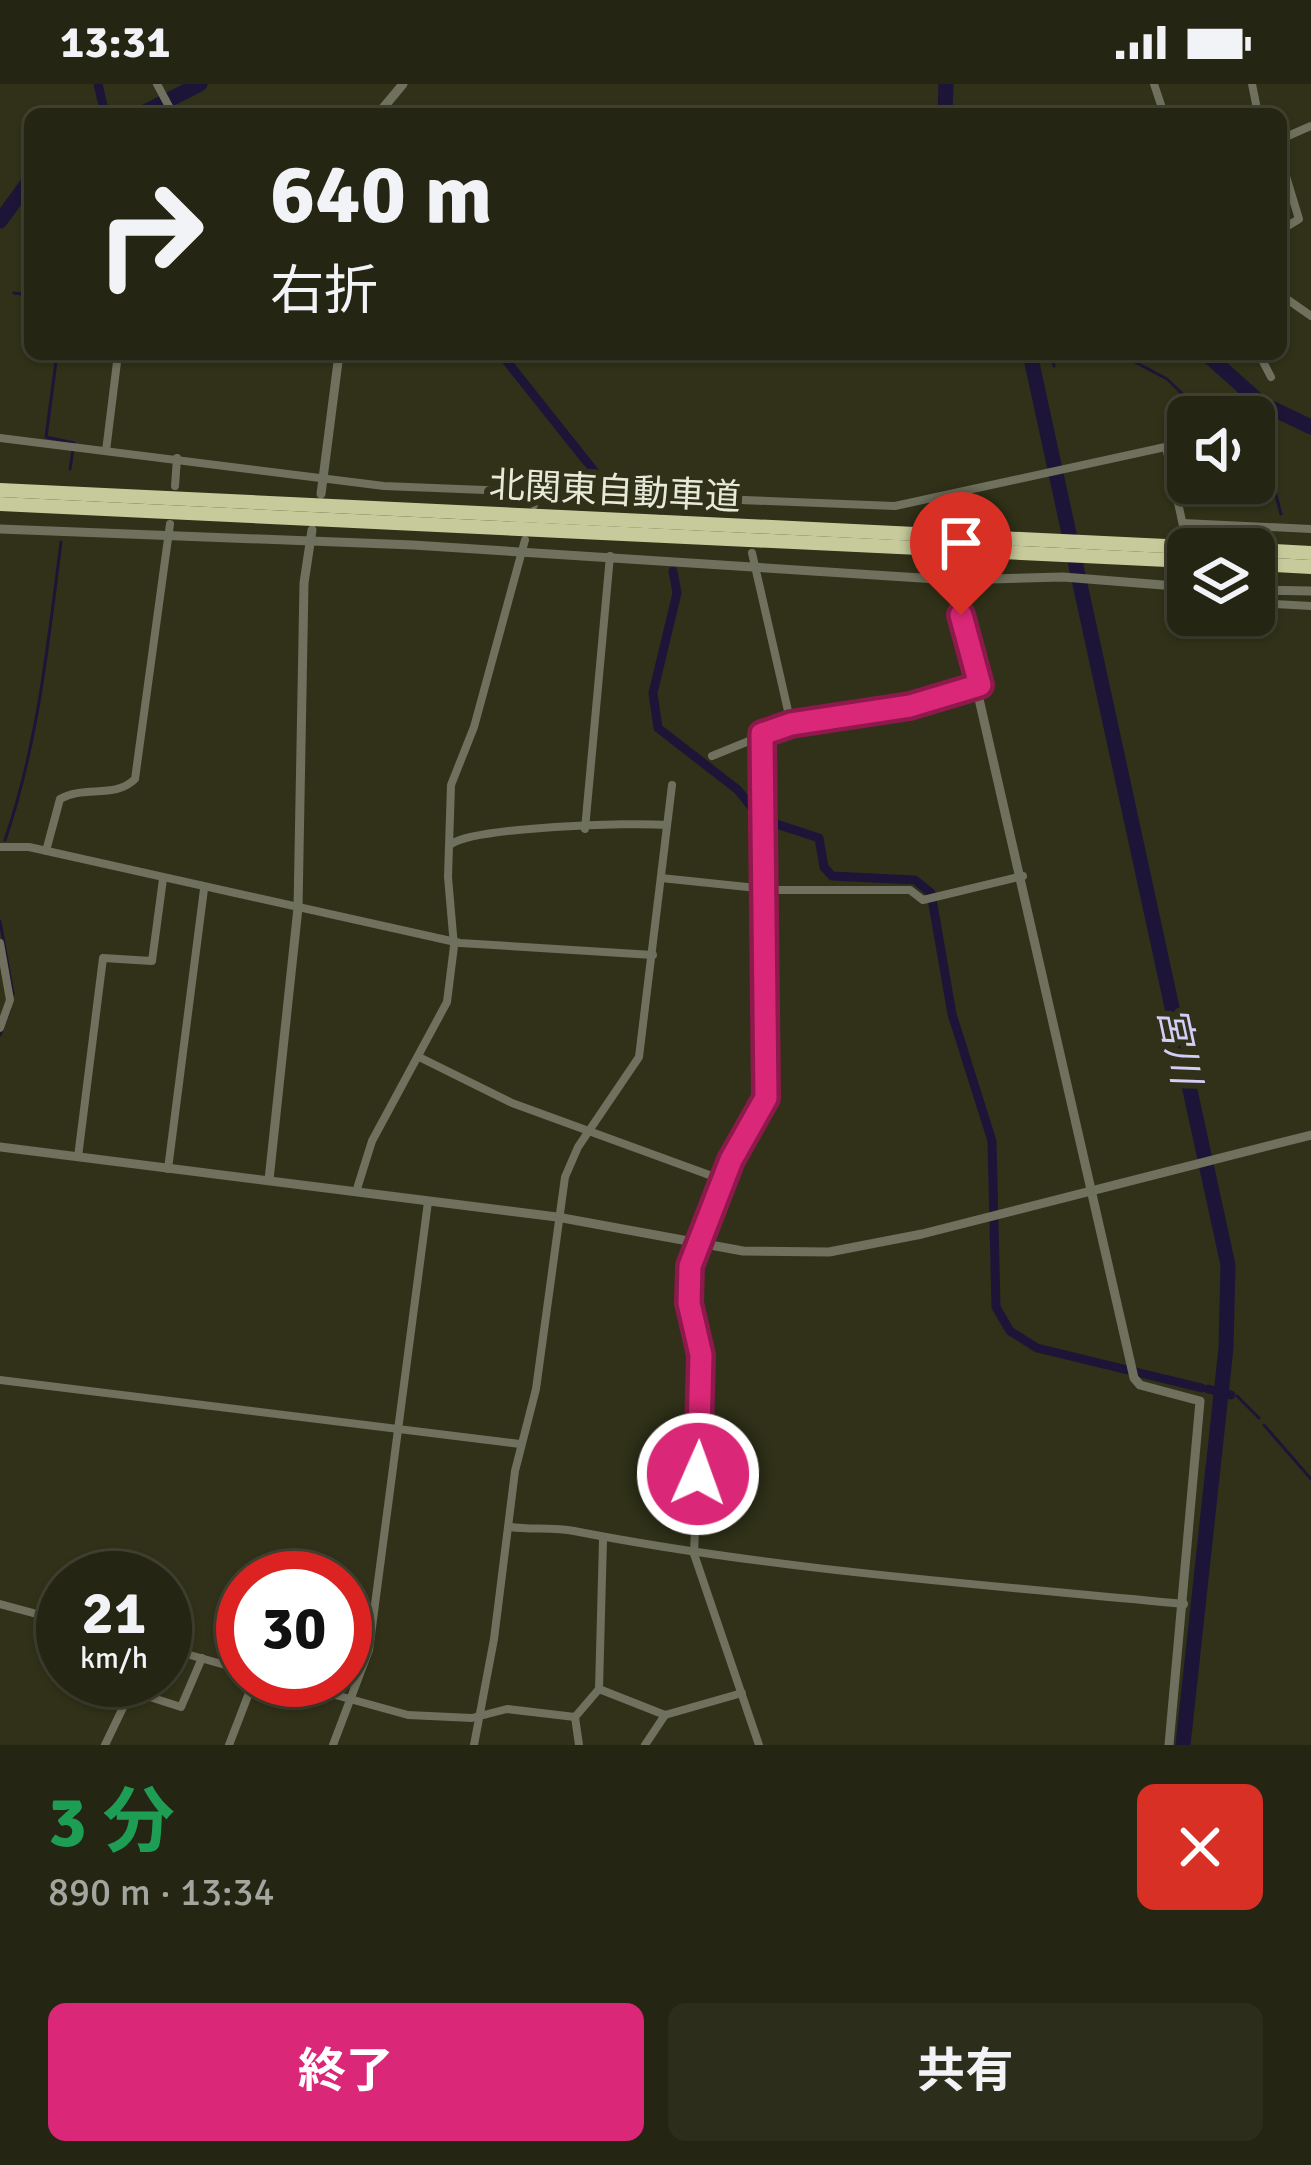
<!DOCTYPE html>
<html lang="ja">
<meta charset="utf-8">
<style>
:root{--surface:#242512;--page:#2c2d1b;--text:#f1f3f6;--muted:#a3a59f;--line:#414232;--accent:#db2777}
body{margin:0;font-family:Signika,"Noto Sans JP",sans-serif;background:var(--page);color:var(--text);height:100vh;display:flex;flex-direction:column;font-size:45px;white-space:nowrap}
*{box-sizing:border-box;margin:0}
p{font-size:39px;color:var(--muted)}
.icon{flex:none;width:66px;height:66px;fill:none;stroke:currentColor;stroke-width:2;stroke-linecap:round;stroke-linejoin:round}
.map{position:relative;height:1661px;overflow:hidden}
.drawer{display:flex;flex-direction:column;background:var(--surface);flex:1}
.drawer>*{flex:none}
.banner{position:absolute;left:24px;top:24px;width:1263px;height:252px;border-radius:18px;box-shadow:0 3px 9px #0004,0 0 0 3px var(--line);background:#242512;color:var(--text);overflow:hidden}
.tools{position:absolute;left:1167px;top:312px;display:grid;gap:24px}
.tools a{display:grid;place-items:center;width:108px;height:108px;border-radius:18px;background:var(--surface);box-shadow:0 3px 9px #0004,0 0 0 3px var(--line);font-size:60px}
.speed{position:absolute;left:36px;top:1467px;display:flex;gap:24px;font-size:60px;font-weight:700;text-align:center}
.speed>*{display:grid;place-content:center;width:156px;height:156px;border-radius:50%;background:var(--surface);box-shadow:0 3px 9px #0004,0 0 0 3px var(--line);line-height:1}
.speed small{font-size:30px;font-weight:400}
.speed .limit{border:18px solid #d22;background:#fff;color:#111}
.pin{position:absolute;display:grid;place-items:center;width:102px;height:102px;color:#fff;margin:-123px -51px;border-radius:50% 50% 50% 0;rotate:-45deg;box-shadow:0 0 12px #0007}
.pin .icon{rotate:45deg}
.me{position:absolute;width:132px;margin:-66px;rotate:2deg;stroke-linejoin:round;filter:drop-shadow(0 0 9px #0008)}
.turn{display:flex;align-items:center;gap:42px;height:252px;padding:0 48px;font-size:54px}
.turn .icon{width:156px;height:156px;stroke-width:2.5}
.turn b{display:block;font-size:84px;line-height:102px}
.round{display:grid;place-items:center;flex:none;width:126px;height:126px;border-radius:18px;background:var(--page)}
.overview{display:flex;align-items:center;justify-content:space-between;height:204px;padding:0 48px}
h1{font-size:72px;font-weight:700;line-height:90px;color:#1e9e55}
.primary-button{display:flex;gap:24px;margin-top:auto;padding:24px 48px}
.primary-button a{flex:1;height:138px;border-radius:18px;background:var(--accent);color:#fff;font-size:48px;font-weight:700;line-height:138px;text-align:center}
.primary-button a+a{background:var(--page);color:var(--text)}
.status{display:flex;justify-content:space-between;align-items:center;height:84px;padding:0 60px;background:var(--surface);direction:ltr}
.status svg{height:33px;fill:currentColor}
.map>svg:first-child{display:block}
</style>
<div class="status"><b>13:31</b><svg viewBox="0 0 49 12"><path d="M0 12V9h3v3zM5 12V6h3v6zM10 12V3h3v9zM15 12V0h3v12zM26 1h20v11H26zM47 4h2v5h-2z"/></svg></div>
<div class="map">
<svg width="1311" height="1661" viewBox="0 0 1311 1661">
<rect width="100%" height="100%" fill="#303118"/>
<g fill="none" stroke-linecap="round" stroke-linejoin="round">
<!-- stream -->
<g stroke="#1d1537" stroke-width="3">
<path d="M14 209 30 211"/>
<path d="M57 270 46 353 74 359 70 385"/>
<path d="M1051 270 1054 282"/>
<path d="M1120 270 1167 295 1206 333"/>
<path d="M1254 372 1269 385 1281 430"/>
<path d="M5 756C38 660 48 560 61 458"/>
<path d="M0 837 13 910"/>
<path d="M0 951 10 925"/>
<path d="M1237 1312 1259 1334"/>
<path d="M1264 1341 1311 1395"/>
</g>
<!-- canal -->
<g stroke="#1d1537" stroke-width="9">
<path d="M98 0 105 30"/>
<path d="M501 270 622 422"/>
<path d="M673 487 677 509 653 609 658 644 738 706 761 735 819 754 824 783 832 792 915 796 931 809 952 930 992 1057 996 1223 1010 1247 1037 1264 1202 1304"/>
<path d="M1208 1305 1231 1311"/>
</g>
<!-- river -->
<g stroke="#1d1537" stroke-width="15">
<path d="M141 30 200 0"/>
<path d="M945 30 946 0"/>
<path d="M0 137 30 96"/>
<path d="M1030 270 1228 1181 1226 1264 1183 1661"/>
<path d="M1206 270 1261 319 1311 343"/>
</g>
<!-- minor -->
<g stroke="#6f705d" stroke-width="8">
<path d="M157 0 173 30"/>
<path d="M1154 0 1164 30"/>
<path d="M1252 0 1258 30"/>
<path d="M1281 55 1311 42"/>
<path d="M1281 76 1299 135 1281 146"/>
<path d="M1281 211 1311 232"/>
<path d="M1259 270 1271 293"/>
<path d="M0 354 384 402 895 422 1188 358"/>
<path d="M1166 363 1185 451"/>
<path d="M106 367 118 270"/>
<path d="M175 402 177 374"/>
<path d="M731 413 736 425"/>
<path d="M534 421 537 409"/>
<path d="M1183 439 1311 445"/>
<path d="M752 469 791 640"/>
<path d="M1254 519 1311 522"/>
<path d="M712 672 791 640 910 622 978 601"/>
<path d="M585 745 610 472"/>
<path d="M451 760C478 743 630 738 667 741"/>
<path d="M0 763H29L460 859 653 871"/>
<path d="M46 767 60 715C84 701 115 715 135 695L170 440"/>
<path d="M661 794 775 806H910L923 816 1023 792"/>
<path d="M0 859 10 916 0 944"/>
<path d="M419 973 512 1019 723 1096"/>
<path d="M78 1073 103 874 152 877 163 795"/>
<path d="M168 1085 204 805"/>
<path d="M356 1108 372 1057 447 918 454 862 448 793 451 701 474 643 525 456"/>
<path d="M0 1296 520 1360"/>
<path d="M510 1443C531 1446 553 1443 574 1447 774 1486 979 1500 1184 1520"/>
<path d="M0 1520 63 1537"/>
<path d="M165 1564 243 1586"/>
<path d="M281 1596 408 1631 472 1634 507 1625 575 1633 599 1605 603 1456"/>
<path d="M599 1605 665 1631 742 1609"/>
<path d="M575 1633 579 1661"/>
<path d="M105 1661 131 1607 181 1623 202 1574"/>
<path d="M229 1661 254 1596"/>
<path d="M333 1661 369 1566 428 1118"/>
<path d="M474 1661 494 1555 515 1387 536 1305 565 1093 578 1063 639 973 672 701"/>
<path d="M645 1661 665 1631"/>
<path d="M759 1661 694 1470 702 1271 688 1203 712 1122 766 1014 762 650"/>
</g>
<!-- tertiary -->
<g stroke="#6f705d" stroke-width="9">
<path d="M378 30 403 0"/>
<path d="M321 410 339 270"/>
<path d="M933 415 938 438"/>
<path d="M0 445 413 461 952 496 1063 493 1188 503"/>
<path d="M948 479 1134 1294 1140 1301 1200 1317 1169 1661"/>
<path d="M1254 506 1311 507"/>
<path d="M0 1063 557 1133 743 1167 829 1168 922 1150 1311 1051"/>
<path d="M269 1096 298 824 304 499 312 446"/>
</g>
<!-- motorway -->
<g stroke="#c7cb9b" stroke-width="14">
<path d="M0 406 1228 465"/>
<path d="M0 420 1188 477"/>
<path d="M1254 466 1311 469"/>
<path d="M1254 480 1311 483"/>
</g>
</g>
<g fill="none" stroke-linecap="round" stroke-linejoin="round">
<defs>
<path id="route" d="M698 1390 701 1271 689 1219 690 1182 731 1076 766 1014 762 650 791 640 910 622 980 601 961 531"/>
</defs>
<!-- route casing -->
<use href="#route" stroke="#8e194d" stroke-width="30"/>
<!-- route -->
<use href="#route" stroke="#db2777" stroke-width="21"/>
</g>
<g text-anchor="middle" stroke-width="12" stroke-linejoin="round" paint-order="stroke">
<!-- street labels -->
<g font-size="36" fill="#e7e9d9" stroke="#303118">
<text transform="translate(615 406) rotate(3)" y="13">北関東自動車道</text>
</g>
<!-- water labels -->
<g font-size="39" font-style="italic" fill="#d3cef7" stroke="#303118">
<text transform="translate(1180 961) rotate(78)" y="14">宮川</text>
</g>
</g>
</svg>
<div class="tools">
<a><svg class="icon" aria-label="sound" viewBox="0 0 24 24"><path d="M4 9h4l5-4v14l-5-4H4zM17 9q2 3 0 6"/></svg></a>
<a><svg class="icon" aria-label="layers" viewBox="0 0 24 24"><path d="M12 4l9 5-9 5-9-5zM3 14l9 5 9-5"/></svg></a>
</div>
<div class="speed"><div>21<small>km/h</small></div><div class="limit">30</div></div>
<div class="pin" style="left:961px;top:531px;background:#d93025"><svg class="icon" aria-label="arrive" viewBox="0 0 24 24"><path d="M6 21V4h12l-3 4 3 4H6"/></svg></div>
<svg class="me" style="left:698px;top:1390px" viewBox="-20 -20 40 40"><circle r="17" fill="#db2777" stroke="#fff" stroke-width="3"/><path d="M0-11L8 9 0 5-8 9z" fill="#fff"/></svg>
<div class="banner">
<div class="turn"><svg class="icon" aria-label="right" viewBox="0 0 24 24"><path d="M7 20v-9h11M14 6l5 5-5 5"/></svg><div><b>640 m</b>右折</div></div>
</div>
</div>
<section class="drawer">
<div class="overview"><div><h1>3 分</h1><p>890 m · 13:34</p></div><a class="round" style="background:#d93025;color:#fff"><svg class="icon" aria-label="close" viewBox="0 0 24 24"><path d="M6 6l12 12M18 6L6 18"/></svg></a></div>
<div class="primary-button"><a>終了</a><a>共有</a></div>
</section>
